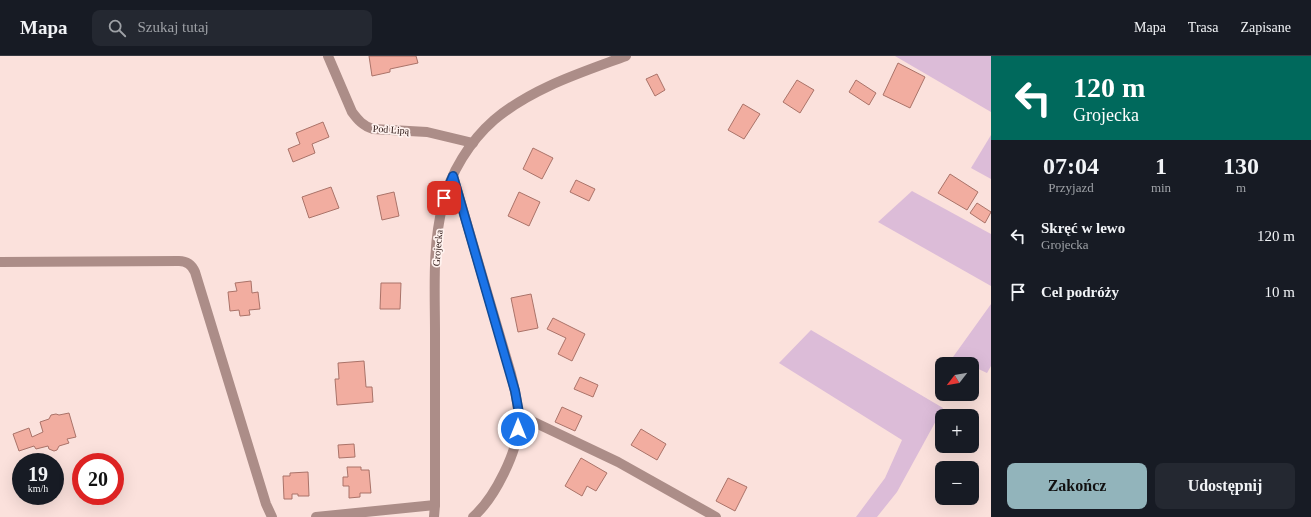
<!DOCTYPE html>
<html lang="pl">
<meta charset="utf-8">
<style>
:root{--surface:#171b24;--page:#242831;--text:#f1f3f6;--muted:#9ea1a6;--line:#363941;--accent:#92b4bb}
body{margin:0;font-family:Georgia,serif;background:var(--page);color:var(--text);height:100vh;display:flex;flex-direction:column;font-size:15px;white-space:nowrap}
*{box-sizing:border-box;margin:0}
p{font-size:13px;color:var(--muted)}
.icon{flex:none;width:22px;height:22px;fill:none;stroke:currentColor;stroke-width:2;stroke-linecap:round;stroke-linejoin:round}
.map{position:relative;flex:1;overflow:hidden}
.side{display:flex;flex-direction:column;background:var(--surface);width:320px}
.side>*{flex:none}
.hud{background:#00695c;color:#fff;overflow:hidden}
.needle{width:26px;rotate:239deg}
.fabs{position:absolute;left:935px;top:301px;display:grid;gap:8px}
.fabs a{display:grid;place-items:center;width:44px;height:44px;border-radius:8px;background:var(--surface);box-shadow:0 4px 16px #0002;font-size:20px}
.speed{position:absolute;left:12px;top:397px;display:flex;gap:8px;font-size:20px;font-weight:700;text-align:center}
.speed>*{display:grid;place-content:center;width:52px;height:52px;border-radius:50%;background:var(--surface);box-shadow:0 4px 16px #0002;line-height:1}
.speed small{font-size:10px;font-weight:400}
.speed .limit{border:6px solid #d22;background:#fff;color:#111}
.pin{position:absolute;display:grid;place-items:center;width:34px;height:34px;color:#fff;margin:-17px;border-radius:8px;box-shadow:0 2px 6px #0006}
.me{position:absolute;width:44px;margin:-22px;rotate:0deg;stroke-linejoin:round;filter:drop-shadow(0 0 3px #0008)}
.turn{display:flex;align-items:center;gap:14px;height:84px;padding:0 16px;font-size:18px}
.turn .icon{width:52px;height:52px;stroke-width:2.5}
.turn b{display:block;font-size:28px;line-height:34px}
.eta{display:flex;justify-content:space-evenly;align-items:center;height:68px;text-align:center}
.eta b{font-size:24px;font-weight:800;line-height:28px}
.button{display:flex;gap:8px;margin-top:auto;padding:8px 16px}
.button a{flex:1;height:46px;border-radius:8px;background:var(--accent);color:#111;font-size:16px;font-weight:800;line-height:46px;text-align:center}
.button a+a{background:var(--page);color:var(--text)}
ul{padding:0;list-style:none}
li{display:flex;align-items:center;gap:12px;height:56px;padding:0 16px}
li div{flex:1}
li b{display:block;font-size:15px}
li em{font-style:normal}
header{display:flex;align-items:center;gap:24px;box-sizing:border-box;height:56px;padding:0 20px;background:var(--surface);border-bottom:1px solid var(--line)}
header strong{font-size:19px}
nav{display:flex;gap:22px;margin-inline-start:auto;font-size:14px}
.search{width:280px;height:36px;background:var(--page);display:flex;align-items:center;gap:10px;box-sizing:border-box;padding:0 14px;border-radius:8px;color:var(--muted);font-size:15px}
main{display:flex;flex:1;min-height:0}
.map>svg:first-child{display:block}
</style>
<header>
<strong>Mapa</strong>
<div class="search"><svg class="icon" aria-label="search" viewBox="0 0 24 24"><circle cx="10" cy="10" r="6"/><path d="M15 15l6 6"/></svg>Szukaj tutaj</div>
<nav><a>Mapa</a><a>Trasa</a><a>Zapisane</a></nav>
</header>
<main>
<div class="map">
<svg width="991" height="461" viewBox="0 0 991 461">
<rect width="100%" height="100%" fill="#fbe1dc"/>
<!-- green -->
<g fill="#dcbcd8">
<path d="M895 0H991V56Z"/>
<path d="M991 79V123L971 112Z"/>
<path d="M912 135 991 178V230L878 166Z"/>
<path d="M991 248V310L987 317 972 310V308H968L953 301Z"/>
<path d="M811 274 943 352 897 436 877 461H856L885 422 902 384 779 307Z"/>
</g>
<!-- building -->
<g fill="#f2ada0" stroke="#aa7369">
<path d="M369 0H416L418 7 390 13V16L372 20Z"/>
<path d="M898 7 925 21 910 52 883 39Z"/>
<path d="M657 18 665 34 655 40 646 23Z"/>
<path d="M797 24 814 34 800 57 783 46Z"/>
<path d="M856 24 876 37 869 49 849 36Z"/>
<path d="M743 48 760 58 744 83 728 74Z"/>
<path d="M323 66 329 81 312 88 315 97 293 106 288 93 300 88 296 77Z"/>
<path d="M533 92 553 102 542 123 523 113Z"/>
<path d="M950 118 978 136 967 154 938 137Z"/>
<path d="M576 124 595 133 589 145 570 136Z"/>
<path d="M331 131 339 152 309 162 302 141Z"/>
<path d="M394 136 399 160 382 164 377 140Z"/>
<path d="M519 136 540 146 529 170 508 160Z"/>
<path d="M977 147 991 156 985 167 970 157Z"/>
<path d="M251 225 252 237 258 236 260 253 249 254 250 259 240 260 239 254 230 255 228 236 237 235 235 227Z"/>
<path d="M381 227H401L400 253H380Z"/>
<path d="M531 238 538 272 518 276 511 242Z"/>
<path d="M553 262 585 278 572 305 558 298 566 282 547 273Z"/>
<path d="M364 305 366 331H372L373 346 337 349 335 323H339L338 307Z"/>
<path d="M580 321 598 329 593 341 574 333Z"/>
<path d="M562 351 582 360 575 375 555 366Z"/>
<path d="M69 357 76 381 67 383 69 387 59 390 57 394 54 395 49 393 48 390 36 393 34 390 19 395 13 378 29 372 32 381 43 376 40 366 49 363 51 359 56 358 59 359Z"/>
<path d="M641 373 666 388 657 404 631 389Z"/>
<path d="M354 388 355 401 339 402 338 389Z"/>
<path d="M581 402 607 417 596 435 587 430 582 440 565 430Z"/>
<path d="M347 411H361V414H369L371 437H360V441L349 442V430H343V421H348Z"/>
<path d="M308 416 309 440H298V438H292V443H284L283 420H290V417Z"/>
<path d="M728 422 747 431 735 455 716 445Z"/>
</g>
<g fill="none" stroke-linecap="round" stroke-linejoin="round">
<!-- minor -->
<g stroke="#ac8d88" stroke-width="10">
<path d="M328 0 352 56C358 64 363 70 373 73L427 76 473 87"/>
<path d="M453 120 511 318C515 334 519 350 519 366 518 395 495 442 473 461"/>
<path d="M0 206 179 205C187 205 192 209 195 216L266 448 272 461"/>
<path d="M519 359 618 406 716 461"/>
<path d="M316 461 435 449"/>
<path d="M434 461 435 449C435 392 435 334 435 277 435 234 432 190 443 148 450 117 470 85 494 64 532 32 580 17 626 0"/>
</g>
</g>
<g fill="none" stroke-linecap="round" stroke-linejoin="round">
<defs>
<path id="route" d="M444 142 453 120 515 335 519 357 518 373"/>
</defs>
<!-- route casing -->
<use href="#route" stroke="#114b97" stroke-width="10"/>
<!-- route -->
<use href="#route" stroke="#1a73e8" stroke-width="7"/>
</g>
<g text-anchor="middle" stroke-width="3.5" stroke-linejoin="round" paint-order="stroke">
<!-- street labels -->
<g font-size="10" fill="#26110e" stroke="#fff2ef">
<text transform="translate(391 73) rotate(4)" y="4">Pod Lipą</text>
<text transform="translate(437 192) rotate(-85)" y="4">Grojecka</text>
</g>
</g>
</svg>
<div class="fabs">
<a><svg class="needle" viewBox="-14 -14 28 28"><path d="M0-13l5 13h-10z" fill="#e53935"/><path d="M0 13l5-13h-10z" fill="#9ea1a6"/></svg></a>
<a>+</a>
<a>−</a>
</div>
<div class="speed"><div>19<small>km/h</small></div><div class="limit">20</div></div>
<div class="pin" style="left:444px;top:142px;background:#d93025"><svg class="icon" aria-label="arrive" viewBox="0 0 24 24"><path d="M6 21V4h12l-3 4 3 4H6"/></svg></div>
<svg class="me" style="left:518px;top:373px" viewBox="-20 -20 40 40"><circle r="17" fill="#1a73e8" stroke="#fff" stroke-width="3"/><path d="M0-11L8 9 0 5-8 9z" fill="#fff"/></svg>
</div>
<section class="side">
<div class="hud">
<div class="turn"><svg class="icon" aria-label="left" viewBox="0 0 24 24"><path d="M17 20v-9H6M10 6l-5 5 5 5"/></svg><div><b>120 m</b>Grojecka</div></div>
</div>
<div class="eta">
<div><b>07:04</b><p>Przyjazd</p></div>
<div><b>1</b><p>min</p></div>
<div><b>130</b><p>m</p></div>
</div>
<ul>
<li><svg class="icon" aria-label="left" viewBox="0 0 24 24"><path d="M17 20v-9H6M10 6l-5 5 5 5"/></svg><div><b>Skręć w lewo</b><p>Grojecka</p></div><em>120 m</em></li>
<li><svg class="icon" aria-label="arrive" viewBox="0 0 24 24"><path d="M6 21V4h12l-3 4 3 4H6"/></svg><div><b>Cel podróży</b></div><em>10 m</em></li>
</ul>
<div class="button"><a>Zakończ</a><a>Udostępnij</a></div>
</section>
</main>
